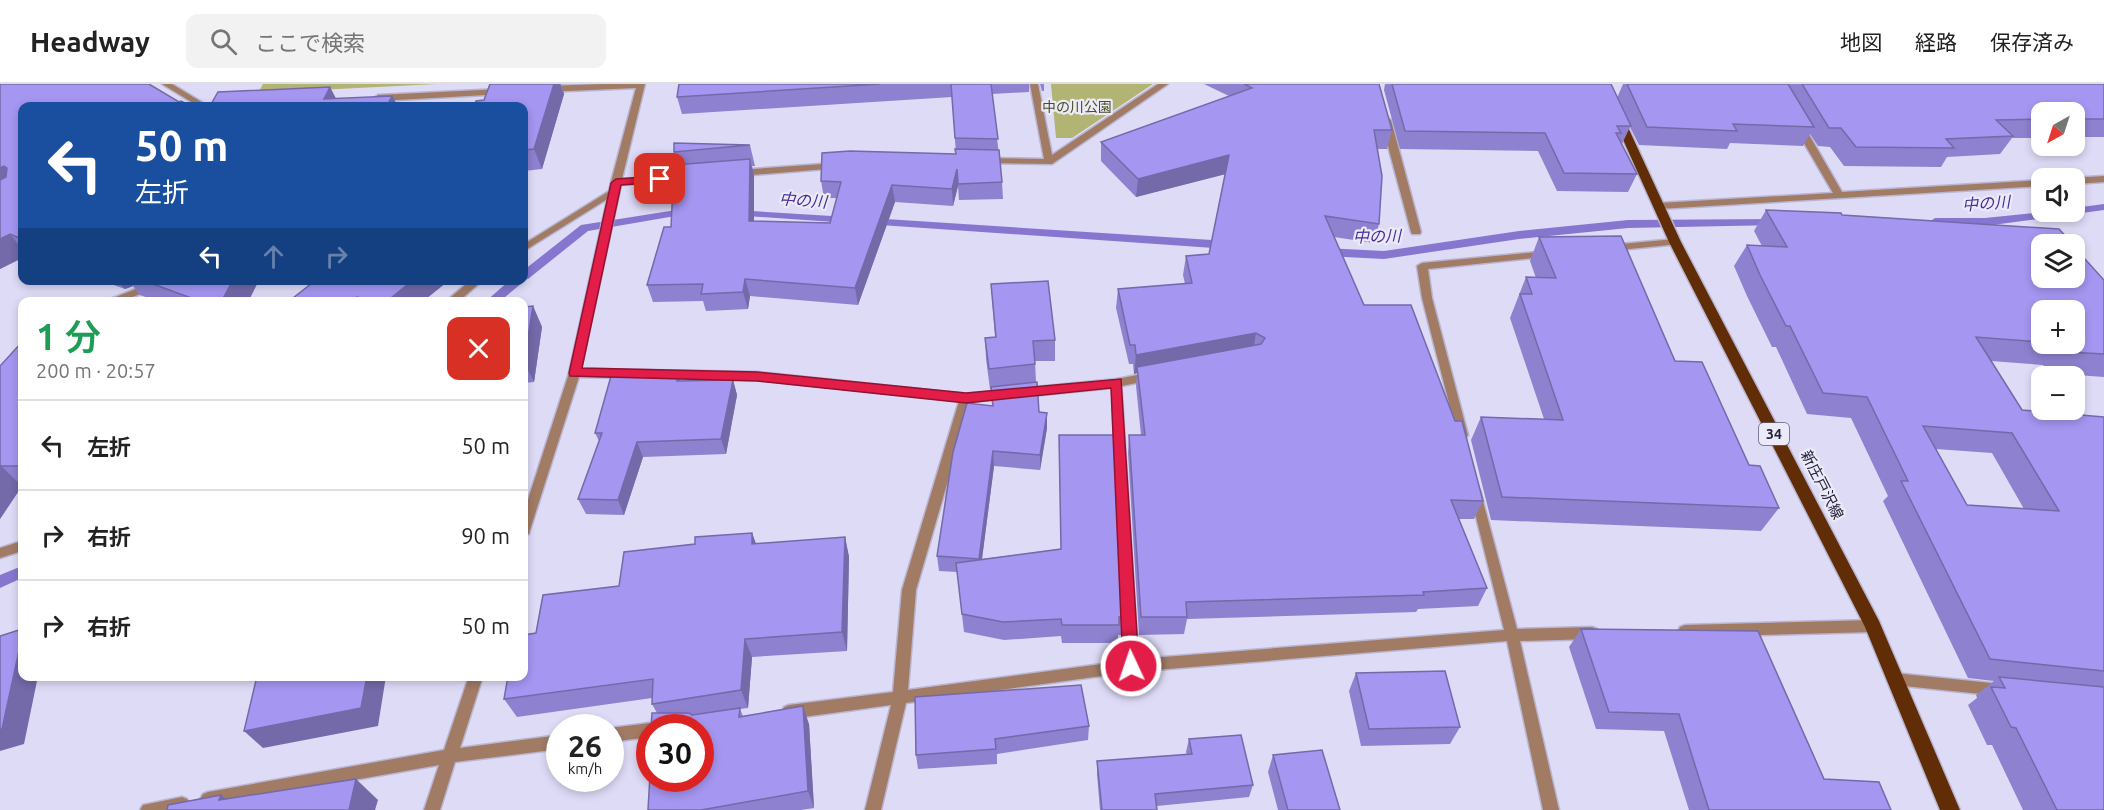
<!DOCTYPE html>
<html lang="ja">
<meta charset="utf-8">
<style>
:root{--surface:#fff;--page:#f2f2f2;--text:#222;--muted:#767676;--line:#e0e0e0}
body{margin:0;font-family:Ubuntu,"Noto Sans JP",sans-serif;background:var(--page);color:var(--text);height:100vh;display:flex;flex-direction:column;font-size:22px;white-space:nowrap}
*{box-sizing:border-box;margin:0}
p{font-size:20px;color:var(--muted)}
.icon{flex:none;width:33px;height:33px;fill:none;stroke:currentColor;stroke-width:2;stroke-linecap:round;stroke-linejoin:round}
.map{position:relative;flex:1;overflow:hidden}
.details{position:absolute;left:18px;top:213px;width:510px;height:384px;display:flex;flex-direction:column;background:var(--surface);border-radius:12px;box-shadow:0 3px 9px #0003}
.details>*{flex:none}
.hud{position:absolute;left:18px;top:18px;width:510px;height:183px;border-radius:12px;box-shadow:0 3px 9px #0003;background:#1a4fa0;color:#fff;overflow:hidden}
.needle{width:39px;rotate:219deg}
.buttons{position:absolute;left:2031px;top:18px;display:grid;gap:12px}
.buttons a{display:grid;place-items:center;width:54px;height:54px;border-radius:12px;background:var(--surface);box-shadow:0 3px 9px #0003;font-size:30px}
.speed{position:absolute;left:546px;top:630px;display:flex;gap:12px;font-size:30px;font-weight:700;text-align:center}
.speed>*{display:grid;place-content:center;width:78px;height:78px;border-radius:50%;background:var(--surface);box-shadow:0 3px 9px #0003;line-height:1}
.speed small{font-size:15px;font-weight:400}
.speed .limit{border:9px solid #d22;background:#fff;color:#111}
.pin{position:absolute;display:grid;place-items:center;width:51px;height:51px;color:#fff;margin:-26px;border-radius:12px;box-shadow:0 3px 9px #0006}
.me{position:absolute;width:66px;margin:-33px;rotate:357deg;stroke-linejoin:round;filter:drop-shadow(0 0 4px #0008)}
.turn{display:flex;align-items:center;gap:21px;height:126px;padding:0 18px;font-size:27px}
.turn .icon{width:78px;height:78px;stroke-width:2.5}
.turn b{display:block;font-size:42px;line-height:51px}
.lanes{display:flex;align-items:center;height:57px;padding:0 18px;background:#0003;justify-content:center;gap:30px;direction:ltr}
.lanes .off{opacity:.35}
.round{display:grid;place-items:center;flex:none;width:63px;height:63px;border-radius:12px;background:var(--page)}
.overview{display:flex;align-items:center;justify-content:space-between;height:102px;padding:0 18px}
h1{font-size:36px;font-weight:600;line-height:45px;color:#1e9e55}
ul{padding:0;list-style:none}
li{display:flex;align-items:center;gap:18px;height:90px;padding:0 18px;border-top:2px solid var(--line)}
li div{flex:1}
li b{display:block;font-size:22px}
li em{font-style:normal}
header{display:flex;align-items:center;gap:36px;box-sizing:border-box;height:84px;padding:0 30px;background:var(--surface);border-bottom:2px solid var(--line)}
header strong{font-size:28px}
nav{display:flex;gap:33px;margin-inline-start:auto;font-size:21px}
.search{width:420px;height:54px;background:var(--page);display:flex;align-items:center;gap:15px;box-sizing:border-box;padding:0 21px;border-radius:12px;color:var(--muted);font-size:22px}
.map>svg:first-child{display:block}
</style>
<header>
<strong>Headway</strong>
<div class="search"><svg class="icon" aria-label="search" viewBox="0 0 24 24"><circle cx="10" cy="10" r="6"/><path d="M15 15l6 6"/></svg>ここで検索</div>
<nav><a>地図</a><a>経路</a><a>保存済み</a></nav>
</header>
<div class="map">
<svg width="2104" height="726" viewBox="0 0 2104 726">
<rect width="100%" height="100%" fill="#dedbf7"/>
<!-- green -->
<g fill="#b1b472">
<path d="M263 0H437L258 9Z"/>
<path d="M1051 0H1153L1072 54H1056Z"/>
</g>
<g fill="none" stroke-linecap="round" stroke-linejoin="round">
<!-- stream -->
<g fill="#8776cf" fill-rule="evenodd">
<path d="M2104 120V126L1985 142H1935L1929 138 1935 134H1985L2043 128H2074V124Z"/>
<path d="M689 124 695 127 693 129 588 147 528 195 524 196 522 199 499 218H485L510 196H524V186L581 141Z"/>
<path d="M736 126 848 133 854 136 848 139 732 131V127Z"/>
<path d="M870 134 1228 157 1234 161 1228 165 866 140 864 138Z"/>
<path d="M1775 135 1781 139 1779 141 1628 144 1519 155 1384 175 1325 172 1319 168 1325 164 1384 167 1519 147 1628 136Z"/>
<path d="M22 482V494L0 504V491Z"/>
</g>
<defs>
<g id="lane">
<path d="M614 104 619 107 617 109 524 167V160Z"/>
<path d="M471 196H483L458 218H445Z"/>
<path d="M1152 288 1158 292 1156 295 1117 303 1111 299 1117 295Z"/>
<path d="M22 457V467L0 474V464Z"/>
</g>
<g id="street">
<path d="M162 0H172L208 22H198Z"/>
<path d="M602 0H645L622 95 689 90 694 93 689 96 621 101 581 285 757 288 966 310 1117 295 1121 296 1138 575 1504 546 1470 409 1472 406H1480L1517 545 1592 543 1597 545 1599 549 1597 553 1592 555 1520 557 1559 726H1543L1507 557 1131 588 906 619 881 726H865L891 621 789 635 784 633 782 628 784 623 789 621 893 608 902 506 959 317 757 296 579 293 530 446 529 450 524 451V428L569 289 611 98 636 4 546 8 542 5 546 2ZM1112 304 1124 577 908 606 916 506 971 318Z"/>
<path d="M1030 0H1038L1052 71 1158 0H1168L1052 80 982 79V75L985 74 1044 75Z"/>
<path d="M501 5 504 6V10L378 17 374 14 378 11Z"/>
<path d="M1386 33 1391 36 1421 148 1420 150H1412L1411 148 1381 36Z"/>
<path d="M1799 39 1804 42 1842 108 2042 96V102L1659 125 1654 122 1659 119 1833 109 1794 42Z"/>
<path d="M836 79 841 82 839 84 739 92 734 89 739 86Z"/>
<path d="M2104 92V98L2074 100V94H2072Z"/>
<path d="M1675 155 1680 158 1679 160 1610 167 1605 164 1610 161Z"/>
<path d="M1548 167 1553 170 1552 172 1428 185 1432 214 1468 351 1466 354H1458L1422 214 1417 182 1422 179Z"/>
<path d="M151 199 156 202 155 204 120 218H103Z"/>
<path d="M1873 536 1878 538 1880 542 1878 546 1873 548 1685 553 1680 551 1678 547 1680 543 1685 541Z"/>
<path d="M1894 589 2001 600 2006 602 2008 606 2006 610 2001 612 1894 601 1889 599 1887 595 1889 591Z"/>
<path d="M469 592H483L460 664 560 651V665L455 678 440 726H424L439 681 208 722 203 720 200 715 203 710 208 708 444 666Z"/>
<path d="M650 639 656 644H650V653L610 658V644Z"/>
<path d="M182 713 187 715 190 720 185 726H140L143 721Z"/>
</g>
<path id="primary" d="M1598 0H1608L1681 158 1879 537 1960 726H1940L1865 543 1669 158Z"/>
</defs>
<!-- lane casing -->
<use href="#lane" stroke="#b9b6d2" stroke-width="3"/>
<!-- street casing -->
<use href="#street" stroke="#b9b6d2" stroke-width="3"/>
<!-- primary casing -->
<use href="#primary" stroke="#b9b6d2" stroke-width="3"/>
<!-- lane -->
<use href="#lane" fill="#a27b65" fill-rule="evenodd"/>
<!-- street -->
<use href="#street" fill="#a27b65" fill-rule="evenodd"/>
<!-- primary -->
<use href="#primary" fill="#612d06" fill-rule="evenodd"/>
</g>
<!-- wall -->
<g fill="#8e81cf" fill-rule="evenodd">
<path d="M0 0 179 18 191 22H22V174L0 185Z"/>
<path d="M490 0H561L564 10 542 85 524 87V22Z"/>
<path d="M679 0H1029V8L992 10 1002 98 1003 115 959 116 958 102 953 122 895 118 858 221 750 212 748 225 706 227 703 217 653 218 647 201 671 143 678 81 674 68 750 61 755 82H752L754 92V137L830 139 837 114H824L821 97 956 70 952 13 682 30 677 13Z"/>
<path d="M1040 0H1044V7H1042Z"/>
<path d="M1204 0H1379L1392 46 1387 65H1378L1379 140 1374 159 1334 153 1364 221 1483 417 1474 435H1459L1487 504 1478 522 1418 525 1416 528 1187 535 1184 550 1139 551 1128 369 1129 351H1141L1136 302 1137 289 1134 290 1133 280H1129L1116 224 1118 205 1185 200 1183 191 1186 172 1209 170 1225 90 1136 113 1101 77V58L1229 12Z"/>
<path d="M1385 0H1611L1617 14 1623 0H2104V53H2074V28H2042V54H2012L2000 70 1947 73 1941 83 1844 82 1830 63 1818 62 1810 50 1803 62 1730 59 1727 65 1639 61 1630 43 1622 60 1637 90 1628 108 1557 107 1538 67 1400 65 1384 6Z"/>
<path d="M1766 126 1842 131 2104 196V293L2049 289 2043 281 1991 277 2022 326 2104 333V726H2023L1992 661H1987L1968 621 1977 614 1976 611 1994 597 1968 594 1883 417 1888 412 1851 334 1807 330 1776 263H1772L1747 212 1734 182 1747 161 1762 162 1754 147ZM2042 226 2074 260H2042ZM1936 365 1992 369 2024 425 1967 421Z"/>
<path d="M1539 153 1675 277 1749 381 1779 424 1761 447 1491 436 1471 356 1481 333 1544 335 1510 234 1526 193 1536 194 1530 177Z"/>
<path d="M100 196H259L248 218H159L140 211 133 202 125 205Z"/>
<path d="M316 196H446L447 198 422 218H288Z"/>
<path d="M991 200 1055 256V277H1035L1036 298 1039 328 1047 329V344L1040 386 994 382 982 475 1061 465 1059 351 1122 533 1121 551H1118V559H1062L1061 552 1004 556 964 548 957 488 939 487 937 472 992 322 991 305H990L986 275 985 254 995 253Z"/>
<path d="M533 222 542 243 534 298 524 299V223Z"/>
<path d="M22 258V402L0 435V282Z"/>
<path d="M678 290 681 297 733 296 737 311 726 370 643 373 624 431 586 430 578 415 599 357 595 349Z"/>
<path d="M752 449 756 460 845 453 849 473 847 567 752 573 748 624 740 625 743 632 809 640 814 724 801 726H648L657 629 652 620V614L517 633 504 615 536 549 695 460Z"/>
<path d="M1581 545 1824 695 1891 726H1689L1664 647 1596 645 1569 563Z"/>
<path d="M1356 589 1460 643 1450 660 1361 662 1349 607Z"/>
<path d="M915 613 1089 642 1088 656 997 670V680L918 685 916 671Z"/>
<path d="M1189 655 1253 701 1249 713 1157 722V726H1100L1097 690V677L1187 671 1186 668Z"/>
<path d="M1273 671 1340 726H1278L1268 688Z"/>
</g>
<!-- shaded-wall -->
<g fill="#7469a9">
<path d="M554 0H560L564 10 542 85 534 65Z"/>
<path d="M330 3 340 22 324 15Z"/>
<path d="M392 12 398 22H387Z"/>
<path d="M1229 71 1226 90 1136 113 1138 95Z"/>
<path d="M750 75 754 92V154L749 137Z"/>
<path d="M4 82 21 103 0 113V84Z"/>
<path d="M957 85 958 102 953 122 952 105Z"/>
<path d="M892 101 895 118 858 221 855 204Z"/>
<path d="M10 150 22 165V174L0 185V155Z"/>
<path d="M745 195 750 212 748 225 743 208Z"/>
<path d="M117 196H129L133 202 125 205Z"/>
<path d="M233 196H259L248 218H221Z"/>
<path d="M413 196H446L447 198 422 218H386Z"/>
<path d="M357 213 360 218H351Z"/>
<path d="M533 222 542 243 534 298 524 278Z"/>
<path d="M1256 249 1253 268 1137 283V289L1134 290 1136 271Z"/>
<path d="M733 296 737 311 726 370 721 355Z"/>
<path d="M1047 329V344L1040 386V371Z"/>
<path d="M637 358 643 373 624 431 618 416Z"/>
<path d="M993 367 994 382 980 490 979 475Z"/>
<path d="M1 382 22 402 0 435V383Z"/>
<path d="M752 449 759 468 752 460Z"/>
<path d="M845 453 849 473 847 567 842 548Z"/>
<path d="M22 553V592H38L24 660 0 667V646Z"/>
<path d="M745 555 752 573 748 624 741 606Z"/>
<path d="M367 592H386L378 642 263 664 244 647Z"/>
<path d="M803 622 809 640 814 724 808 707Z"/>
<path d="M356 695 378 716 375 726H349Z"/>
<path d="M221 711 240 726 219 716Z"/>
</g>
<!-- building -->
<g fill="#a596f1" stroke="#7469a9" stroke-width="1.5" fill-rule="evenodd">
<path d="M0 0H149L179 18 181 17 191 22H22V155L10 150 0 155V96L6 93 7 84 4 82 0 84Z"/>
<path d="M490 0H554L534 65 524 66V22H474L476 17 484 16Z"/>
<path d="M679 0H880L677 13Z"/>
<path d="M951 0H991L998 55 955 54Z"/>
<path d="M1244 0H1379L1392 46H1374L1382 92 1379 140 1325 132 1364 221H1411L1455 337H1462L1483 417 1451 416 1487 504 1423 508 1424 511 1186 518 1187 533H1141L1129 351H1145L1137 283 1261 260 1265 254 1256 249 1136 271 1135 261H1130L1118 205 1192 199 1186 172 1209 170 1229 71 1138 95 1101 58 1252 4Z"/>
<path d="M1392 0H1611L1631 42H1617L1621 49H1616L1637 90 1564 89 1545 49 1405 47Z"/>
<path d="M1627 0H1788L1814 43 1733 40 1737 47 1647 43Z"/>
<path d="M1802 0H2104V35H2074V28H2042V35L1996 36 2013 52 1946 55 1954 64 1856 63 1841 44H1829Z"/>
<path d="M330 3 324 15 392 12 387 22H210L218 8Z"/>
<path d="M674 59 750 61 674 68Z"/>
<path d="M955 65 999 66 1002 98 958 100 957 85 952 105 892 101 855 204 745 195 743 208 701 210 703 200 647 201 664 143H671L674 81 750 75 749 137 830 139 841 98 821 97 822 69 850 67 956 70Z"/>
<path d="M1766 126 1841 129 1842 131 2059 145 2073 160H2042V194H2074V163L2104 196V270L2068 268 2062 260H2057H2074V226H2042V258L1976 253 2022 326 2104 333V587L1990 575 1901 397H1908L1867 313 1823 309 1790 242H1786L1760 191 1747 161 1787 163ZM1923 342 2012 349 2059 427 1967 421Z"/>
<path d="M1621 152 1675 277 1702 278 1749 381 1760 382 1779 424 1502 413 1481 333 1563 336 1520 210H1532L1526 193 1556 194 1539 153Z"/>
<path d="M142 196H233L221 218H202Z"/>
<path d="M316 196H413L386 218H368L357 213 351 218H288Z"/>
<path d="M1048 197 1055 256 1033 257 1035 280 989 285 985 254 996 253 991 200Z"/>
<path d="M533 222 524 278V223Z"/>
<path d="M22 258V382H1L0 383V282Z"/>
<path d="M678 290 677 297 733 296 721 355 637 358 618 416 578 415 602 349H595L611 292Z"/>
<path d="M1037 298 1039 328 1047 329 1040 371 993 367 979 475 937 472 953 368 967 319 993 322 991 303Z"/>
<path d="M1059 351H1114L1122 533H1119V541H1062L1061 535 1003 538 962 530 956 479 1061 465Z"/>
<path d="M752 449V460L845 453 842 548 745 555 741 606 652 620 653 595 504 615 508 592H524V551L536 549 543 511 619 502 624 468 695 460V453Z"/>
<path d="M22 545V553L2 645 0 646V552Z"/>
<path d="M1581 545 1758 547 1824 695 1879 698 1891 726H1709L1679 630 1609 628Z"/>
<path d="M1445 587 1460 643 1369 645 1356 589Z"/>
<path d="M257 592H367L361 624 244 647Z"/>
<path d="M1999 593 2104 603V726H2057L2016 644 2011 643 1991 603 2005 604Z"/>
<path d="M1081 601 1089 642 995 655 996 665 916 671 915 613Z"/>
<path d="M803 622 808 707 701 726H648L650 691V694H700V644H651L652 629H689L692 631 740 624 739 633Z"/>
<path d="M1241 651 1253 701 1155 710 1157 726H1102L1097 677 1192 670 1189 655Z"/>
<path d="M1322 666 1340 726H1288L1273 671Z"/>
<path d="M356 695 349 726H167L168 721 221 711 219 716Z"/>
</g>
<!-- route -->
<path fill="#e11d48" stroke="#92132f" stroke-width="1.5" d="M660 92 665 95 663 98 621 101 582 284 757 288 966 309 1121 295 1139 582 1136 587 1131 589 1125 587 1123 582 1111 304 966 319 757 297 570 292 569 289 611 99 616 95Z"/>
<g text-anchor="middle" stroke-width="4.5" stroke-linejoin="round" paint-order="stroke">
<!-- far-park labels -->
<g font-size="14" fill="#4c4d21" stroke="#ebeaf8">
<text x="1077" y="28">中の川公園</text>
</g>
<!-- shield labels -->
<rect fill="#ebeaf8" stroke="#625e75" stroke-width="1.5" x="1759" y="339" width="30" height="22" rx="4.5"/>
<g font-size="14" font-weight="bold" fill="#27223d">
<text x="1774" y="355">34</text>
</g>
<!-- street labels -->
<g font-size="15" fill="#27223d" stroke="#ebeaf8">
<text transform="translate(1822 401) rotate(63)" y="5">新庄戸沢線</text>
</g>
<!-- water labels -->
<g font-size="16" font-style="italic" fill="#4a2b94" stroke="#ebeaf8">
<text transform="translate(803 116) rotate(4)" y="6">中の川</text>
<text transform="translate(1986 119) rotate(-4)" y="6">中の川</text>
<text transform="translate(1377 152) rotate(-1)" y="6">中の川</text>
</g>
</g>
</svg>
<div class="buttons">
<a><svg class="needle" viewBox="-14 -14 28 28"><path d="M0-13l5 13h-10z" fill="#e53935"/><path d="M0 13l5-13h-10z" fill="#767676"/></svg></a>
<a><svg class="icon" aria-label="sound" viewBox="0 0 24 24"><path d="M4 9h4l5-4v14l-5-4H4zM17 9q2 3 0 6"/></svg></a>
<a><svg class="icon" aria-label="layers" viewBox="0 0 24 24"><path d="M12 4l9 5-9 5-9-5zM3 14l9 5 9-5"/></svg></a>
<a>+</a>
<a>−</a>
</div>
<div class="speed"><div>26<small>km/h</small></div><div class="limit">30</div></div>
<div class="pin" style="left:660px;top:95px;background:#d93025"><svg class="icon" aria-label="arrive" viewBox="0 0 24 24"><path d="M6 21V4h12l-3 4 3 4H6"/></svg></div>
<svg class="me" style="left:1131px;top:582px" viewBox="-20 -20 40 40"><circle r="17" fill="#e11d48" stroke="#fff" stroke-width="3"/><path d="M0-11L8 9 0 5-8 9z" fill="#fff"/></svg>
<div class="hud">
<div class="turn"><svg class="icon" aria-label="left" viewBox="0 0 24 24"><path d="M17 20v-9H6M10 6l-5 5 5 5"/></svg><div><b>50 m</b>左折</div></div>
<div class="lanes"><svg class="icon" aria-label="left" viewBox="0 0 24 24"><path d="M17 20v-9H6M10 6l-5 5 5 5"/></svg><svg class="icon off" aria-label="ahead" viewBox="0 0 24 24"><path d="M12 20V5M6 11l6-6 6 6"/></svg><svg class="icon off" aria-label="right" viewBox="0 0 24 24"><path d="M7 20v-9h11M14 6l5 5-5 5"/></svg></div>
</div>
<section class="details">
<div class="overview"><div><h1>1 分</h1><p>200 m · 20:57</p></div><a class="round" style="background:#d93025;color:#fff"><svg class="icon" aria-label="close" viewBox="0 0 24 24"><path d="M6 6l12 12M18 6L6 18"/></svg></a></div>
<ul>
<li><svg class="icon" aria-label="left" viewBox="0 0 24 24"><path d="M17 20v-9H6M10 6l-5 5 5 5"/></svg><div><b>左折</b></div><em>50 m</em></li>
<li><svg class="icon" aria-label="right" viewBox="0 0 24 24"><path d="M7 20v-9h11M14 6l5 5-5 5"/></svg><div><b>右折</b></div><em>90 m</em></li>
<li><svg class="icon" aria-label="right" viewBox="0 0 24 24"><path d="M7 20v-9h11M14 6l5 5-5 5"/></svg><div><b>右折</b></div><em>50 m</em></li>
</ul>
</section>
</div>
